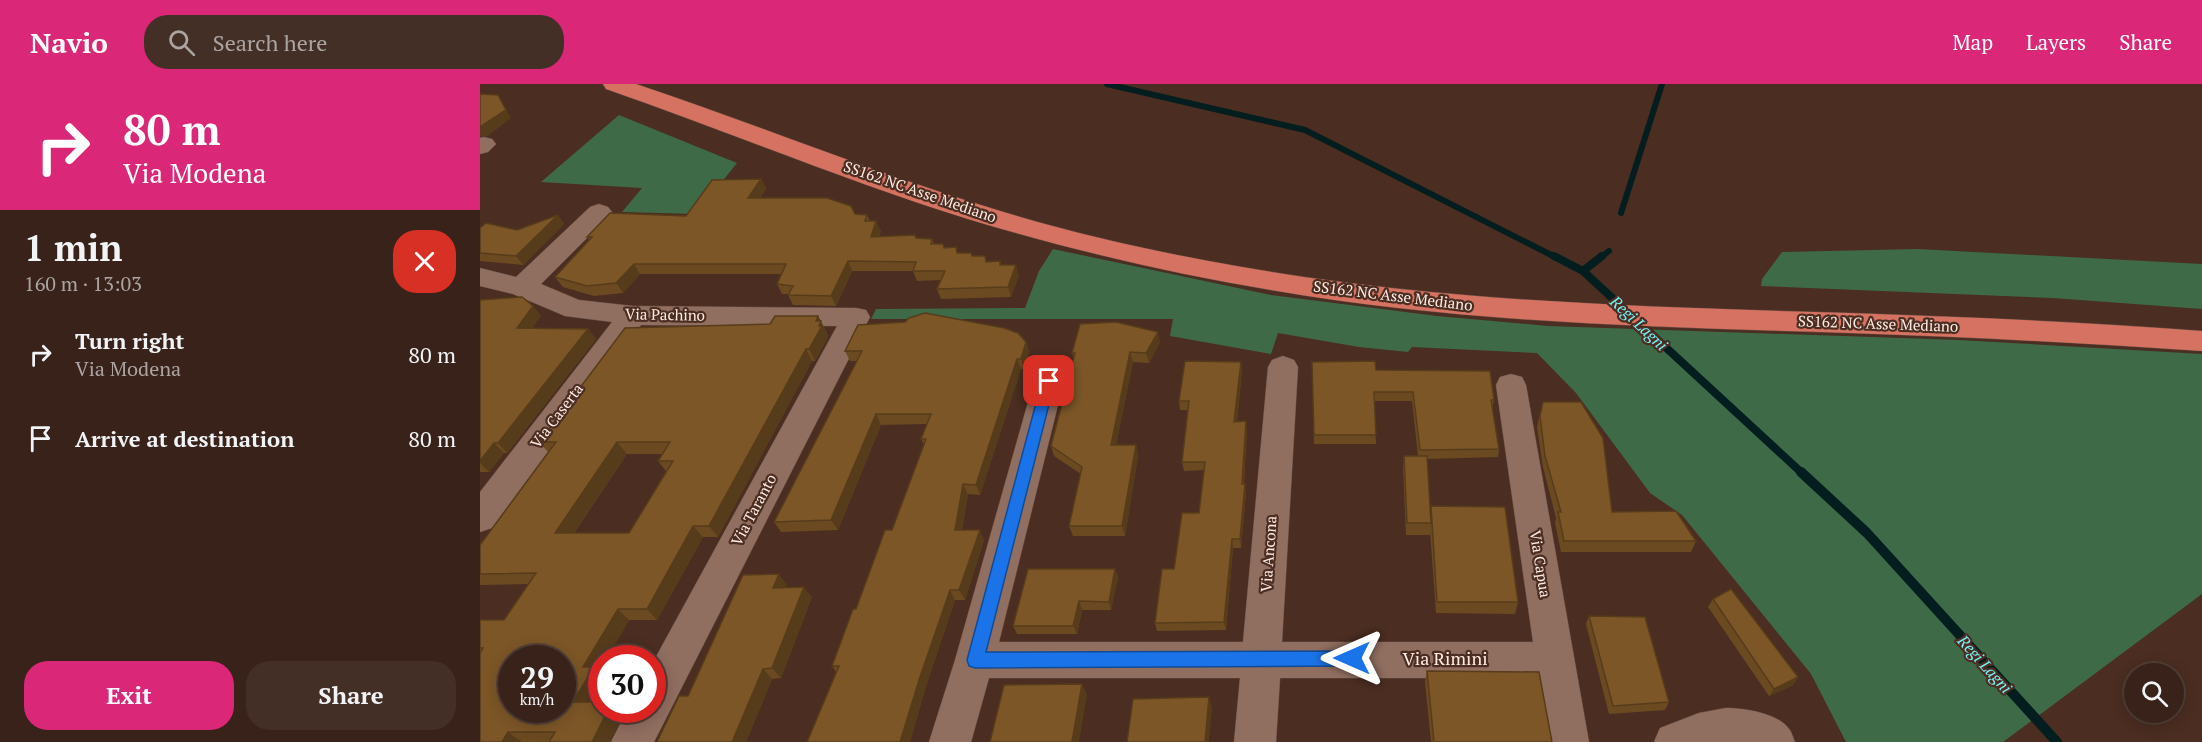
<!DOCTYPE html>
<meta charset="utf-8">
<style>
:root{--surface:#382219;--page:#432f26;--text:#f1f3f6;--muted:#aba4a2;--line:#523f38;--accent:#db2777}
body{margin:0;font-family:"PT Serif",serif;background:var(--page);color:var(--text);height:100vh;display:flex;flex-direction:column;font-size:22px;white-space:nowrap}
*{box-sizing:border-box;margin:0}
p{font-size:20px;color:var(--muted)}
.icon{flex:none;width:33px;height:33px;fill:none;stroke:currentColor;stroke-width:2;stroke-linecap:round;stroke-linejoin:round}
.map{position:relative;flex:1;overflow:hidden}
.sheet{display:flex;flex-direction:column;background:var(--surface);width:480px}
.sheet>*{flex:none}
.guide{background:#db2777;color:#fff;overflow:hidden}
.controls{position:absolute;left:1644px;top:579px;display:grid;gap:12px}
.controls a{display:grid;place-items:center;width:60px;height:60px;border-radius:50%;background:var(--surface);box-shadow:0 3px 15px #0003,0 0 0 2px var(--line);font-size:30px}
.speed{position:absolute;left:18px;top:561px;display:flex;gap:12px;font-size:30px;font-weight:700;text-align:center}
.speed>*{display:grid;place-content:center;width:78px;height:78px;border-radius:50%;background:var(--surface);box-shadow:0 3px 15px #0003,0 0 0 2px var(--line);line-height:1}
.speed small{font-size:15px;font-weight:400}
.speed .limit{border:9px solid #d22;background:#fff;color:#111}
.pin{position:absolute;display:grid;place-items:center;width:51px;height:51px;color:#fff;margin:-26px;border-radius:12px;box-shadow:0 3px 9px #0006}
.me{position:absolute;width:66px;margin:-33px;rotate:270deg;stroke-linejoin:round;filter:drop-shadow(0 0 4px #0008)}
.turn{display:flex;align-items:center;gap:21px;height:126px;padding:0 24px;font-size:27px}
.turn .icon{width:78px;height:78px;stroke-width:2.5}
.turn b{display:block;font-size:42px;line-height:51px}
.round{display:grid;place-items:center;flex:none;width:63px;height:63px;border-radius:24px;background:var(--page)}
.overview{display:flex;align-items:center;justify-content:space-between;height:102px;padding:0 24px}
h1{font-size:36px;font-weight:800;line-height:45px}
.button{display:flex;gap:12px;margin-top:auto;padding:12px 24px}
.button a{flex:1;height:69px;border-radius:24px;background:var(--accent);color:#fff;font-size:24px;font-weight:800;line-height:69px;text-align:center}
.button a+a{background:var(--page);color:var(--text)}
ul{padding:0;list-style:none}
li{display:flex;align-items:center;gap:18px;height:84px;padding:0 24px}
li div{flex:1}
li b{display:block;font-size:22px}
li em{font-style:normal}
header{display:flex;align-items:center;gap:36px;box-sizing:border-box;height:84px;padding:0 30px;background:var(--accent);color:#fff}
header strong{font-size:28px}
nav{display:flex;gap:33px;margin-inline-start:auto;font-size:21px}
.search{width:420px;height:54px;background:var(--page);display:flex;align-items:center;gap:15px;box-sizing:border-box;padding:0 21px;border-radius:24px;color:var(--muted);font-size:22px}
main{display:flex;flex:1;min-height:0}
.map>svg:first-child{display:block}
</style>
<header>
<strong>Navio</strong>
<div class="search"><svg class="icon" aria-label="search" viewBox="0 0 24 24"><circle cx="10" cy="10" r="6"/><path d="M15 15l6 6"/></svg>Search here</div>
<nav><a>Map</a><a>Layers</a><a>Share</a></nav>
</header>
<main>
<section class="sheet">
<div class="guide">
<div class="turn"><svg class="icon" aria-label="right" viewBox="0 0 24 24"><path d="M7 20v-9h11M14 6l5 5-5 5"/></svg><div><b>80 m</b>Via Modena</div></div>
</div>
<div class="overview"><div><h1>1 min</h1><p>160 m · 13:03</p></div><a class="round" style="background:#d93025;color:#fff"><svg class="icon" aria-label="close" viewBox="0 0 24 24"><path d="M6 6l12 12M18 6L6 18"/></svg></a></div>
<ul>
<li><svg class="icon" aria-label="right" viewBox="0 0 24 24"><path d="M7 20v-9h11M14 6l5 5-5 5"/></svg><div><b>Turn right</b><p>Via Modena</p></div><em>80 m</em></li>
<li><svg class="icon" aria-label="arrive" viewBox="0 0 24 24"><path d="M6 21V4h12l-3 4 3 4H6"/></svg><div><b>Arrive at destination</b></div><em>80 m</em></li>
</ul>
<div class="button"><a>Exit</a><a>Share</a></div>
</section>
<div class="map">
<svg width="1722" height="658" viewBox="0 0 1722 658">
<rect width="100%" height="100%" fill="#4b2d21"/>
<!-- green -->
<g fill="#3e6a48">
<path d="M139 31 257 79 216 130 142 128 162 104 61 98Z"/>
<path d="M573 165 791 211 957 232 1068 242 1479 256 1722 270V510L1523 658H1366L1331 590 1202 431 1170 409 1096 309 1057 269 932 263 928 268 879 263 798 249 791 270 690 252 693 235H391L396 225 545 224 559 187Z"/>
<path d="M1438 165 1722 180V225L1573 214 1281 202 1282 195 1302 168Z"/>
</g>
<g fill="none" stroke-linecap="round" stroke-linejoin="round">
<!-- stream-far2 -->
<g stroke="#041e1f" stroke-width="6">
<path d="M627 0 825 46 1077 174"/>
<path d="M1141 129 1182 0"/>
<path d="M1120 174 1129 167"/>
</g>
<!-- stream-far1 -->
<g stroke="#041e1f" stroke-width="8">
<path d="M1074 172 1103 187 1323 390"/>
<path d="M1103 187 1122 172"/>
</g>
<!-- stream -->
<path stroke="#041e1f" stroke-width="10" d="M1321 388 1387 449 1577 658"/>
<defs>
<g id="minor">
<path d="M4 53 12 55 16 60 8 68 0 70V54Z"/>
<path d="M119 120 128 123 132 128 128 133 61 200 99 216 153 222 376 224 386 226 390 233 174 658H131L147 626H172V580L357 242 161 241 12 444 0 448V408L132 238 85 232 33 210 0 202V184L36 193 110 123Z"/>
<path d="M803 272 814 276 818 283 802 558H1053L1016 301 1020 293 1031 290 1042 293 1046 301 1109 658H1067L1058 594H800L796 658H754L760 594H509L491 658H449L475 576 554 297 558 289 569 286 580 289 584 297 519 558H763L788 283 792 276Z"/>
<path d="M1246 624C1263 624 1298 629 1309 645 1312 648 1313 654 1315 658H1174L1180 644 1219 629Z"/>
</g>
<path id="highway" d="M123 0H156C273 39 387 86 504 122 589 149 675 168 762 183 962 218 1167 223 1369 229 1487 233 1605 238 1722 247V267C1605 259 1488 253 1370 249 1177 243 982 239 791 206 689 189 587 165 488 135 366 97 247 47 126 5Z"/>
</defs>
<!-- minor casing -->
<use href="#minor" stroke="#664c42" stroke-width="1"/>
<!-- highway casing -->
<use href="#highway" stroke="#664c42" stroke-width="1"/>
<!-- minor -->
<use href="#minor" fill="#906e60" fill-rule="evenodd"/>
<!-- highway -->
<use href="#highway" fill="#d67262" fill-rule="evenodd"/>
</g>
<!-- wall -->
<g fill="#6b4a22" fill-rule="evenodd">
<path d="M281 95 286 105 280 114 375 130 387 131 390 137 401 147 399 153 435 151 437 154 452 155 454 160H463L465 164 507 178 520 177 521 181 539 191 531 213 461 215 457 205 461 196 437 197 433 187H372L356 222 313 221 308 211V210H302L297 200 301 190H160L143 209 114 212 83 203 75 193 109 156 107 153 206 132Z"/>
<path d="M78 131 84 140 43 181 0 177V144L37 146Z"/>
<path d="M0 216 53 222 61 232 52 244 108 245 116 255 27 369H24L9 388H0Z"/>
<path d="M338 232 347 249V250L348 253 335 277H332L238 453H223L177 536H149L127 574H122L119 587 122 590V601L112 618 144 628 130 658H0V536H24L48 500 0 501V461L68 368 59 358 290 240ZM147 370H183L178 377 186 387 149 449H94Z"/>
<path d="M546 258 549 268 544 285H541L500 411 488 410 482 446 504 456 485 516H475L446 602 430 658H327L356 588 352 582 376 525 412 446 444 360 441 355 447 340 401 341 358 446 301 448 294 438 377 277H370L365 267Z"/>
<path d="M680 258 669 279 653 278 636 361H656L658 372 645 452H593L589 442 601 390 574 372 571 362 594 274 592 269Z"/>
<path d="M832 278 896 286 1014 316 1012 325 1019 365 1018 373 947 375 950 427 1038 518 1035 530 956 529 950 447V451H926L923 384 924 372H938L932 317H894L896 360H834Z"/>
<path d="M762 286 757 338 767 346 764 400 766 409 761 464H753L746 546 677 547 675 539 694 485 719 429 724 386 704 387 702 378 708 326H700L699 317Z"/>
<path d="M1060 329 1132 428 1216 457 1211 468H1081L1075 439 1076 434 1063 383 1057 343Z"/>
<path d="M635 485 638 493 631 526H602L597 550H537L533 542Z"/>
<path d="M307 501 306 503 332 513 301 594 292 595 266 658H177L208 612Z"/>
<path d="M1233 515 1318 593 1313 601 1289 612 1228 523Z"/>
<path d="M1109 532 1189 618 1185 626 1129 630 1106 540Z"/>
<path d="M947 587 1072 658H951L945 598Z"/>
</g>
<!-- shaded-wall -->
<g fill="#573c1b">
<path d="M18 11 31 34 8 52H0V43Z"/>
<path d="M281 95 286 105 273 124 268 114Z"/>
<path d="M78 131 84 140 43 181 36 172Z"/>
<path d="M396 137 401 147 395 163 391 153Z"/>
<path d="M368 177 372 187 356 222 351 212Z"/>
<path d="M154 180 160 190 143 209 136 199Z"/>
<path d="M536 181 539 191 531 213 528 203Z"/>
<path d="M53 222 61 232 45 254 37 244Z"/>
<path d="M338 232 347 249V250L348 253 335 277 329 265 336 237Z"/>
<path d="M108 245 116 255 27 369 18 359Z"/>
<path d="M678 248 680 258 669 279 666 269Z"/>
<path d="M546 258 549 268 544 285 541 275Z"/>
<path d="M326 265 332 277 238 453 229 442Z"/>
<path d="M650 268 653 278 634 372 631 361Z"/>
<path d="M537 275 541 285 500 411 496 401Z"/>
<path d="M761 278 762 286 756 346 754 338Z"/>
<path d="M396 330 401 341 358 446 351 436Z"/>
<path d="M766 337 767 346 763 409 762 400Z"/>
<path d="M137 358 147 370 86 460 75 449Z"/>
<path d="M14 359 24 369 9 388 0 379V377Z"/>
<path d="M656 361 658 372 645 452 642 442Z"/>
<path d="M483 400 488 410 480 456 475 446Z"/>
<path d="M765 400 766 409 761 464 760 455Z"/>
<path d="M213 442 223 453 177 536 167 525Z"/>
<path d="M500 446 504 456 485 516 479 506Z"/>
<path d="M752 455 753 464 746 546 744 538Z"/>
<path d="M635 485 638 493 631 526 629 518Z"/>
<path d="M299 490 307 501 302 514 293 504Z"/>
<path d="M324 503 332 513 301 594 292 584Z"/>
<path d="M470 506 475 516 446 602 430 658H420L440 593Z"/>
<path d="M599 517 602 526 597 550 593 542Z"/>
<path d="M138 525 149 536 127 574H122V583L119 587 122 590V601L106 628 93 618 103 583Z"/>
<path d="M283 585 292 595 266 658H252Z"/>
<path d="M1318 593 1313 601 1289 612 1294 605Z"/>
<path d="M602 600 607 611 599 658H592Z"/>
<path d="M729 613 732 624 729 658H725Z"/>
<path d="M128 626H141L144 628 130 658H112Z"/>
<path d="M28 648 42 658H22Z"/>
</g>
<!-- building -->
<g fill="#7c5627" stroke="#573c1b" stroke-width="1.5" fill-rule="evenodd">
<path d="M0 10 18 11 26 26 0 43Z"/>
<path d="M281 95 268 114H347L371 122 375 130 387 131 385 137H396L391 153 435 151 436 154 452 155 451 160H463L464 164 476 163 477 169H491L492 172H505L506 178 520 177V181H536L528 203 457 205 465 187H433L436 178 368 177 351 212 308 211 313 202 297 200 306 180H154L136 199 107 202 75 193 112 153H107L130 129 206 132 232 96Z"/>
<path d="M78 131 36 172 0 169V144L6 139 37 146Z"/>
<path d="M42 213 53 222 37 244 108 245 18 359H14L0 377V216Z"/>
<path d="M445 229 524 244 538 249 546 258 541 275H537L496 401 483 400 475 446H500L479 506H470L440 593 420 658H327L359 582H352L373 525H376L405 446H412L446 355H441L451 330H396L351 436 294 438 382 267H365L378 241 425 238 429 234Z"/>
<path d="M295 232H338L336 237H341L339 242H342L329 265H326L229 442H213L167 525H138L103 583H114L93 618H122V626H128L112 658H69L75 648H28L22 658H0V569L3 564H0V536H24L56 489 0 490V461L76 358H59L145 244 290 240ZM137 358H190L178 377H193L149 449H75ZM32 574H82V626H32Z"/>
<path d="M636 238 678 248 666 269 650 268 631 361H656L642 442H589L602 383 571 362 595 269H592L600 240Z"/>
<path d="M705 277 761 278 754 338 766 337 762 400H765L760 455H752L744 538 675 539 682 485H694L702 429H719L725 378H702L709 317H699Z"/>
<path d="M895 277 896 286 1010 287 1014 316H1011L1019 365 940 366 933 308H894L896 351H834L832 278Z"/>
<path d="M1063 318H1101L1123 354 1132 428 1196 427 1216 457H1084L1078 428H1081L1065 372 1060 332Z"/>
<path d="M924 372H947L951 439H927Z"/>
<path d="M951 422 1025 423 1038 518H957Z"/>
<path d="M548 485H635L629 518 599 517 593 542H533Z"/>
<path d="M299 490 293 504 324 503 292 584 283 585 252 658H177L199 612H208L263 491Z"/>
<path d="M1251 505 1318 593 1294 605 1233 515Z"/>
<path d="M1109 532 1165 533 1189 618 1133 622Z"/>
<path d="M947 587 1059 588 1072 658H954Z"/>
<path d="M602 600 592 658H510L524 601Z"/>
<path d="M729 613 725 658H647L653 615Z"/>
</g>
<!-- route -->
<path fill="#1a73e8" stroke="#114b97" stroke-width="1.5" d="M569 292 575 297 506 568 872 567 877 569 880 574 877 580 872 582 495 584 489 582 487 576 562 297Z"/>
<g text-anchor="middle" stroke-width="4.5" stroke-linejoin="round" paint-order="stroke">
<!-- street labels -->
<g font-size="15" fill="#ffebe3" stroke="#4b2d21">
<text transform="translate(440 108) rotate(19)" y="5">SS162 NC Asse Mediano</text>
<text transform="translate(913 212) rotate(7)" y="5">SS162 NC Asse Mediano</text>
<text transform="translate(185 231) rotate(1)" y="5">Via Pachino</text>
<text transform="translate(1398 240) rotate(2)" y="5">SS162 NC Asse Mediano</text>
<text transform="translate(77 332) rotate(-53)" y="5">Via Caserta</text>
<text transform="translate(274 426) rotate(-62)" y="5">Via Taranto</text>
<text transform="translate(789 470) rotate(-86)" y="5">Via Ancona</text>
<text transform="translate(1060 480) rotate(81)" y="5">Via Capua</text>
</g>
<!-- water labels -->
<g font-size="16" font-style="italic" fill="#76f2f7" stroke="#4b2d21">
<text transform="translate(1159 239) rotate(43)" y="6">Regi Lagni</text>
<text transform="translate(1505 580) rotate(48)" y="6">Regi Lagni</text>
</g>
<!-- near-street labels -->
<g font-size="18" fill="#ffebe3" stroke="#4b2d21">
<text x="965" y="581">Via Rimini</text>
</g>
</g>
</svg>
<div class="controls">
<a><svg class="icon" aria-label="search" viewBox="0 0 24 24"><circle cx="10" cy="10" r="6"/><path d="M15 15l6 6"/></svg></a>
</div>
<div class="speed"><div>29<small>km/h</small></div><div class="limit">30</div></div>
<div class="pin" style="left:569px;top:297px;background:#d93025"><svg class="icon" aria-label="arrive" viewBox="0 0 24 24"><path d="M6 21V4h12l-3 4 3 4H6"/></svg></div>
<svg class="me" style="left:872px;top:574px" viewBox="-20 -20 40 40"><path d="M0-17L14 15 0 8-14 15z" fill="#1a73e8" stroke="#fff" stroke-width="4"/></svg>
</div>
</main>
